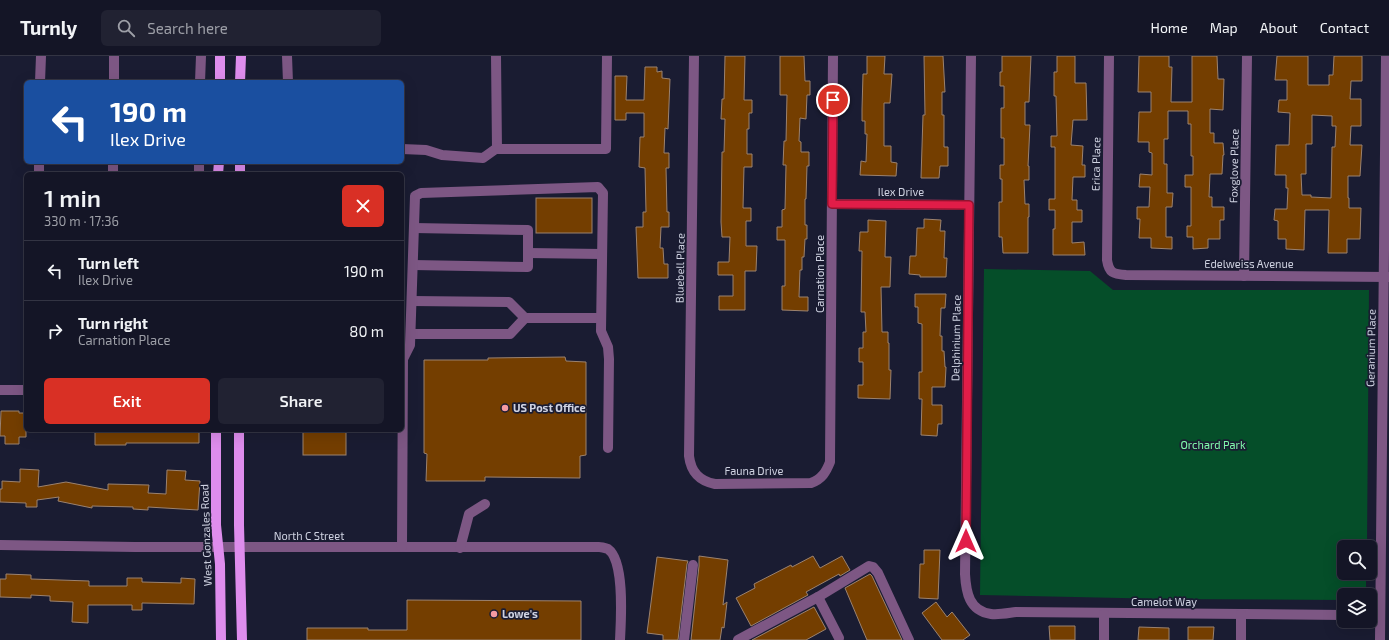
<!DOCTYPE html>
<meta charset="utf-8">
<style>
:root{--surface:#141526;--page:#212232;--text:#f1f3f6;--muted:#9d9fa7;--line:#333443;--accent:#d93025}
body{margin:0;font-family:"Exo 2",sans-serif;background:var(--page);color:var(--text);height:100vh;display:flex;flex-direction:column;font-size:15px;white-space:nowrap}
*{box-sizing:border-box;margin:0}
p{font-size:13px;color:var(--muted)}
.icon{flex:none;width:22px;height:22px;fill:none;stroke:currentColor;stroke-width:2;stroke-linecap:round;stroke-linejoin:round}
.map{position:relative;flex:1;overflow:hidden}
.sheet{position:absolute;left:24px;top:116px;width:380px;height:260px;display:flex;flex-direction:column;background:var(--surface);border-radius:6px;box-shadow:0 4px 16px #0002,0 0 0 1px var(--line)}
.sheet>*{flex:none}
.top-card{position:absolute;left:24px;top:24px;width:380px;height:84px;border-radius:6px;box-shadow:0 4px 16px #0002,0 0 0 1px var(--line);background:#1a4fa0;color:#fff;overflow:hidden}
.tools{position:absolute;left:1337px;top:484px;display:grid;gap:8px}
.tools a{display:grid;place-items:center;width:40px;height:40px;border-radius:6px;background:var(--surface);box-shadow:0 4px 16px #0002,0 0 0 1px var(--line);font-size:20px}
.pin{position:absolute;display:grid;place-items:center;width:34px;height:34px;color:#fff;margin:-17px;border:2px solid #fff;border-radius:50%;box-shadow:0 1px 4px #0007}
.me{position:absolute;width:44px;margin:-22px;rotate:0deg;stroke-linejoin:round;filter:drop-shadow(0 0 3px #0008)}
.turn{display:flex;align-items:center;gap:14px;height:84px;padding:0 20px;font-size:18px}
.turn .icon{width:52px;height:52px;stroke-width:2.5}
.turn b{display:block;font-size:28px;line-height:34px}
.round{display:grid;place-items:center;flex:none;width:42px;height:42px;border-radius:6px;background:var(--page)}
.head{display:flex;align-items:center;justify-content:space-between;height:68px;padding:0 20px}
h1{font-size:24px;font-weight:600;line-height:30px}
.primary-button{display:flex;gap:8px;margin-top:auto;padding:8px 20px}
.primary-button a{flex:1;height:46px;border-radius:6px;background:var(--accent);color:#fff;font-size:16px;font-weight:600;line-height:46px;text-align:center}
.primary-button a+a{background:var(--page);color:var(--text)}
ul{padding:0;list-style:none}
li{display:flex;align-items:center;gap:12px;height:60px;padding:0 20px;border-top:1px solid var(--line)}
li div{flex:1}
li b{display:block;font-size:15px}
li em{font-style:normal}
header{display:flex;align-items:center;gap:24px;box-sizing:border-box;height:56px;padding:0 20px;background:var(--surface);border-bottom:1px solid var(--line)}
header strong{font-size:19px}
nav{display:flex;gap:22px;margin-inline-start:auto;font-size:14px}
.search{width:280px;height:36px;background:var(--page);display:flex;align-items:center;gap:10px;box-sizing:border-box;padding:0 14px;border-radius:6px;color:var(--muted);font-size:15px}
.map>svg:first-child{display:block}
</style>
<header>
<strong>Turnly</strong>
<div class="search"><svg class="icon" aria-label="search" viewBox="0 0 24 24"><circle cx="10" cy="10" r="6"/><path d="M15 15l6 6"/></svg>Search here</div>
<nav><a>Home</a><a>Map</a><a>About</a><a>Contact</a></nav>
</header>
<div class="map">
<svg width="1389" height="584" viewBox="0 0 1389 584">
<rect width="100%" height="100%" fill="#1a1c32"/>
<!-- green -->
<path fill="#054e29" d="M984 213 1090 215 1113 234H1369L1367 491H1344V517H1366V539H1344V544L1167 543 980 539Z"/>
<!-- building -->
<g fill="#743e00" stroke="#9b826f" fill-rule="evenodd">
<path d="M725 0H745L744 44H752V57H749V73H747V98H752V111H744L743 152H751V165H746V190H757L756 215H745V254H719V240H733V219H718V206H729L730 181H722L721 166 722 96H724L725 63H721L722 43H724Z"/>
<path d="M780 0H804L805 25H810V39H807L806 63 800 62 799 85 801 86V96H809V110H807L806 143H805V169H807V183H805L804 201H802V214H800L799 241H808V255L782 254V230H785V184H777V171H782V154L785 153 786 109H783L784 85H786L787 39H780Z"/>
<path d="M867 0H885L884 18H892L890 47H884V90H891V106L897 107 896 120 860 119 861 105 866 106 867 78H865V65H862V53L863 18H867Z"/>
<path d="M924 0H943L945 36H942V59H944V91H948V110H940L939 122H921L923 59H925Z"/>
<path d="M1002 0H1031L1029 46H1025V69H1030L1028 110H1029V124H1024L1025 148H1029V161H1028V197H1003L1002 181H999V146H1002V123H1000V109H1004V82H1001V52H1004V30H1000V16H1002Z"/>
<path d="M1057 0H1075V27H1086L1087 64H1073L1071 89 1083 90 1082 109H1085V121H1073L1072 144H1077V154H1082V166H1072V187L1084 186 1085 199H1053V173H1055V154H1049V143H1055V91H1051V80H1057L1056 40H1054V16H1057Z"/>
<path d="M1139 0H1169V11H1172L1171 46H1192V0H1217L1218 23H1224L1223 54 1210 53V77H1214V87H1223L1224 99H1223L1222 118H1210L1209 141H1212V151H1224V164H1220V183H1208V192L1193 193V181H1187V170H1191V131H1185V119H1193V100H1191V68H1188V55H1168V83H1164V108H1167V137H1173L1172 151H1166V181H1172V193L1151 192V182H1139L1140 163H1137V151H1149L1150 131H1139L1140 118 1152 119V97L1149 96V86H1138L1139 56H1151V36H1138Z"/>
<path d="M1277 0H1308V29H1329V19H1333L1334 0H1362V25H1351L1350 43H1361V70H1351L1350 89H1362L1360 120H1348V142H1349V152H1361L1360 183H1347V197H1328L1329 154H1305L1304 194 1286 193V183H1278V165L1274 164 1275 153H1287L1288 132H1286V119H1275L1276 89H1289L1290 57 1278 56 1279 44H1287V24H1275ZM1312 59 1332 60V70H1336L1335 91H1332L1331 142 1311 141V139H1302L1301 118H1306V88H1312Z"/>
<path d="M645 11H657V16L662 15V22L670 23 668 73 665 72 664 97H669V112H666L667 156H669V171H661L660 192H663L664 208H668V222H638L636 171H643V156H646L645 112 639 111 640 81H644V57H626V64H615V20H627L626 44H644Z"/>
<rect x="536" y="142" width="56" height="35"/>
<path d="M924 163 941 164 940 175H945L944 202H947L946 221H920V219L909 218 910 200H916L917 172H924Z"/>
<path d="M868 164 886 165 885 201H891L890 231H881L882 276H888V287H889V314H891L890 343 858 342V329H863V306H859V292H863V276H866L865 256H861L862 195H859L860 176H868Z"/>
<path d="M915 238H946L945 252H941L940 280H942V295H944L945 311H946L945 331H932V349H942V368H938L937 380 921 379 922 343H919V316H922V268L918 267V251H915Z"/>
<path d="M565 301 566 305 586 306V399L580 400V422L485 421V425H426L427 398 424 397V304H488V302Z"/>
<path d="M1 355H19V357H26V381H19V388H5V380H0Z"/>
<path d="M95 374H199V387H126V389H95Z"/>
<rect x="303" y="374" width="43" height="25"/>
<path d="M20 413 39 414 38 431 66 426 108 434V428L149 429 148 437 166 438 167 414 186 415 185 424 200 425 198 454 148 451V454L133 453V451L92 450V452L58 445 59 441 37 444V451H26V447L0 446V433H2V425L20 426Z"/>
<path d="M924 494H940L938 543 919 542 920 508H924Z"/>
<path d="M699 500 728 504 723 549 727 546 724 572 722 571 720 584H691L699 510Z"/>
<path d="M813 500 820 512 842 500 850 514 840 520 839 518 806 536 808 539 751 570 736 542 755 532 754 528 791 509 792 511Z"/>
<path d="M657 501 688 505 687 508 678 584H663V579L647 577Z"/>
<path d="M6 518 31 519V523L89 525V530H127V522H142V526L181 527V522L195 523 194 548 142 547V554H132V549H88V567L72 566 73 546 50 545V540L31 539V542L0 541V523H6Z"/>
<path d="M870 518 872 520 902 584H867L864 577 845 532Z"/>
<path d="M407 544 581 545V584H307V572H368V574H407Z"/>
<path d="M936 546 947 561 952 556 970 579 963 584H942L922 557Z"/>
<path d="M814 551 826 573 806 584H752Z"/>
<path d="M1049 570H1075V584H1050Z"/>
<path d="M1139 571 1169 572V584H1138Z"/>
<path d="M1188 571H1214L1213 584H1188Z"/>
</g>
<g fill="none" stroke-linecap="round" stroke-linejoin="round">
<!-- minor -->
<g stroke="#7d5784" stroke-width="10">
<path d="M287 0 288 26"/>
<path d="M496 0 497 93H606L607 0"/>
<path d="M694 0 689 400C691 416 699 425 715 428L811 427C822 423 826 416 830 406L833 0"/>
<path d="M971 0 965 518C966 536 969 555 991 558 999 559 1008 557 1016 556L1344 559"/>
<path d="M1109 0 1107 204C1109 217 1113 218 1126 219L1389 221"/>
<path d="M40 26 41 0"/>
<path d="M114 26V0"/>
<path d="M200 26 201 0"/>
<path d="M402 93 426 94 442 99 483 102 497 92"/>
<path d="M39 106V118"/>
<path d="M113 118V106"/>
<path d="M199 118V106"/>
<path d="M832 148 969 149"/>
<path d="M528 197 602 198"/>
<path d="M413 209 528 211V174L414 172"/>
<path d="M1244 220 1247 0"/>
<path d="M412 245 509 246 525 262H601"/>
<path d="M411 278H510L525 262"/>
<path d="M0 334H26"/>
<path d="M0 489 135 491H599C601 491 605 492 608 493 625 505 621 564 620 584"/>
<path d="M402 491 403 303 410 289 415 140 421 137 598 131 603 137 601 275 608 291 609 303 608 392"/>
<path d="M460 492 469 458 485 448"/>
<path d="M818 541 839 582"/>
<path d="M1104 558V584"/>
<path d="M1241 558V584"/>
<path d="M1370 559H1380"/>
<path d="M684 584 693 509"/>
<path d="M738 584 818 541 869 510 873 511 878 517 909 584"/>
<path d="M1380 584 1386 0"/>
</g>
<!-- major -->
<g stroke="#de8ded" stroke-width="10">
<path d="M220 26V0"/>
<path d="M240 26 241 0"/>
<path d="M218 118 219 106"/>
<path d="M240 118V106"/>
<path d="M216 374V469L220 508 221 584"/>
<path d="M239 374V469L242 584"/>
</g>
</g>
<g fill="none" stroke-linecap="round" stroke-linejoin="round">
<defs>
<path id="route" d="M833 44 832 148 969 149 966 485"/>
</defs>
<!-- route casing -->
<use href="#route" stroke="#92132f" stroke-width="10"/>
<!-- route -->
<use href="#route" stroke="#e11d48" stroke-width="7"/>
</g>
<!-- markers -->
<g fill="#f49aa2" stroke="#1a1c32" stroke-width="1.5">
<circle cx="505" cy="352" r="4"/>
<circle cx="494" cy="558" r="4"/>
</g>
<g text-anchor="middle" stroke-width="3.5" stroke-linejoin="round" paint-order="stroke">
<!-- street labels -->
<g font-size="11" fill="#cfd2e1" stroke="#1a1c32">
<text transform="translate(1096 108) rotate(-89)" y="4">Erica Place</text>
<text transform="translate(1234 110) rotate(-89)" y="4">Foxglove Place</text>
<text x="901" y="140">Ilex Drive</text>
<text x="1249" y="212">Edelweiss Avenue</text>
<text transform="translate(680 212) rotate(-89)" y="4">Bluebell Place</text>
<text transform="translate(820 218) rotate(-90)" y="4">Carnation Place</text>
<text transform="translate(956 282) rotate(-89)" y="4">Delphinium Place</text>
<text transform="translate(1371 292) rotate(-89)" y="4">Geranium Place</text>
<text x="754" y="419">Fauna Drive</text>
<text transform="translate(206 479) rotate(-92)" y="4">West Gonzales Road</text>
<text x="309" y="484">North C Street</text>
<text x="1164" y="550">Camelot Way</text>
</g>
<!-- poi labels -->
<g font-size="11" font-weight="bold" fill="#cfd2e1" stroke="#1a1c32" text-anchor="start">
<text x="513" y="356">US Post Office</text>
<text x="502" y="562">Lowe's</text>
</g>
<!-- park labels -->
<g font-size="11" fill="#80faac" stroke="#1a1c32">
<text x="1213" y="393">Orchard Park</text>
</g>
</g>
</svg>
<div class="tools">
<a><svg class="icon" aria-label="search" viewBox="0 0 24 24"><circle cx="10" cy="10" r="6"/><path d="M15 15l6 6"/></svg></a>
<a><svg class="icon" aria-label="layers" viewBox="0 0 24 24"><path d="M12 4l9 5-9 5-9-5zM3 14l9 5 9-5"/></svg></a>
</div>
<div class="pin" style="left:833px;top:44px;background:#d93025"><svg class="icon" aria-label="arrive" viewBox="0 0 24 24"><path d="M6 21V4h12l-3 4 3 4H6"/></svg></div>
<svg class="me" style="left:966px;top:485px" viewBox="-20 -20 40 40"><path d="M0-17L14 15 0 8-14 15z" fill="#e11d48" stroke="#fff" stroke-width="4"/></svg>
<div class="top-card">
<div class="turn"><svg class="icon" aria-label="left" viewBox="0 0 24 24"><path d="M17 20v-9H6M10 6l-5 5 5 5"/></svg><div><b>190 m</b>Ilex Drive</div></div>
</div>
<section class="sheet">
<div class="head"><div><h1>1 min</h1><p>330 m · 17:36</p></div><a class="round" style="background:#d93025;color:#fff"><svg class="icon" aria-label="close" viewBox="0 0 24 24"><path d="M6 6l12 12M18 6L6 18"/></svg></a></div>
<ul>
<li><svg class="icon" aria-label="left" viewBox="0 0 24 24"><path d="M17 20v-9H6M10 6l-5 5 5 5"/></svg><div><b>Turn left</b><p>Ilex Drive</p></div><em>190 m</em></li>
<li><svg class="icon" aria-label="right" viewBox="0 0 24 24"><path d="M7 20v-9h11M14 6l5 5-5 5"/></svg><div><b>Turn right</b><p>Carnation Place</p></div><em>80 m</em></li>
</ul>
<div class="primary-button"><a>Exit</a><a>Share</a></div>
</section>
</div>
